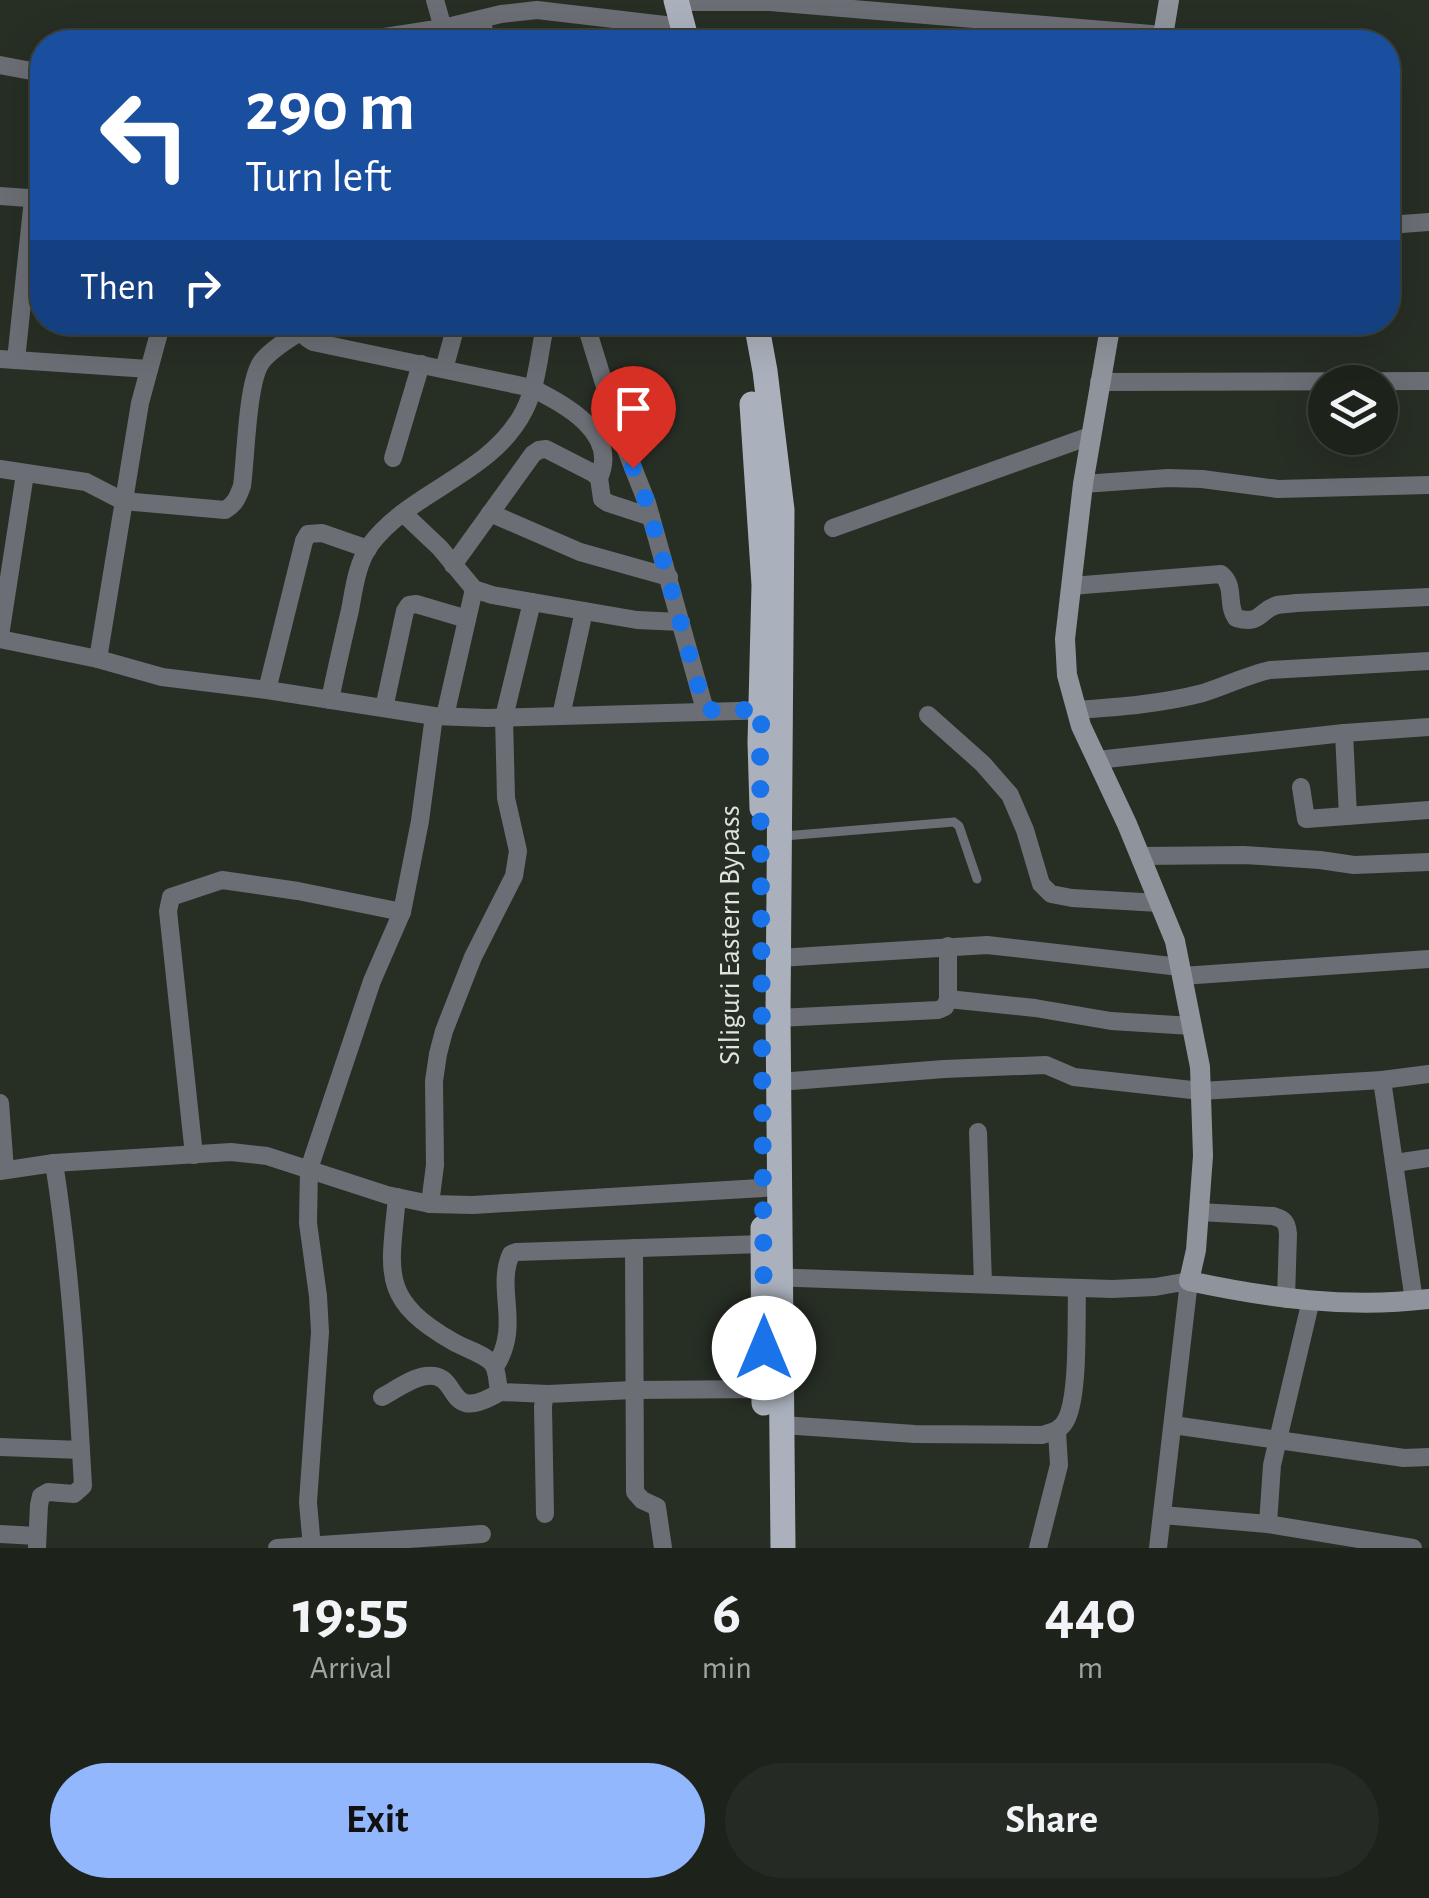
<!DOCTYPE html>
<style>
:root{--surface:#1d221b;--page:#252a24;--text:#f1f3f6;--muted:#a0a4a3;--line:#3b3f3a;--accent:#93b7fd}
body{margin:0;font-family:"Alegreya Sans",sans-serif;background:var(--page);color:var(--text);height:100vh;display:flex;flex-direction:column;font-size:38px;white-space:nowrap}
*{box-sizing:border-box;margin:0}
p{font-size:32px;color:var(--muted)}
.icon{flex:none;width:55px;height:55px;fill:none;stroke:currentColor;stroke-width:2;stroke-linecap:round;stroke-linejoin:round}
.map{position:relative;height:1548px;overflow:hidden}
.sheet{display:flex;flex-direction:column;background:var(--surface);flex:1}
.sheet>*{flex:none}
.hud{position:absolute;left:30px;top:30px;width:1370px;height:305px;border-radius:40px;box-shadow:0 10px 40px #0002,0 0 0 2px var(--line);background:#1a4fa0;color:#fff;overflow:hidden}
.fabs{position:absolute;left:1308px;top:365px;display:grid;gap:20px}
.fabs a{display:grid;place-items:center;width:90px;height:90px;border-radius:50%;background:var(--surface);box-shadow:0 10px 40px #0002,0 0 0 2px var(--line);font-size:50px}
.pin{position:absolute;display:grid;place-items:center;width:85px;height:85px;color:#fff;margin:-102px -42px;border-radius:50% 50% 50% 0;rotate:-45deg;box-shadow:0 0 10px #0007}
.pin .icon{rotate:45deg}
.me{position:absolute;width:110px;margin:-55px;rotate:0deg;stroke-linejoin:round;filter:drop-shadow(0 0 8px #0008)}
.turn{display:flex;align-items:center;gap:35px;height:210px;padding:0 50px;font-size:45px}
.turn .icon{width:130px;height:130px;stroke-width:2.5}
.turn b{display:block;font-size:70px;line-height:85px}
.then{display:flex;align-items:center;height:95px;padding:0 50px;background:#0003;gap:20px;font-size:38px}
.eta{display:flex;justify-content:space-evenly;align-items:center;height:170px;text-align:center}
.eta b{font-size:60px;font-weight:700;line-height:70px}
.button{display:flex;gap:20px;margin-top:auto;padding:20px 50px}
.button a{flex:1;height:115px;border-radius:60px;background:var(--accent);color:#111;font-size:40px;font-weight:700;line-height:115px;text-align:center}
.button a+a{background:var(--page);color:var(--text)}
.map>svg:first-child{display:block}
</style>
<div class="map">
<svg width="1429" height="1548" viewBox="0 0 1429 1548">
<rect width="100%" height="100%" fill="#272e24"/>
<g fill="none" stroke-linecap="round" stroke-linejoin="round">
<!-- lane -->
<path stroke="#6b6e74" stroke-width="9" d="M784 836 954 822 959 826 977 879"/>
<!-- street -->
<g stroke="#6b6e74" stroke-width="18">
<path d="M435 0 443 28"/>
<path d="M676 2H770L1163 35"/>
<path d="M481 19 487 42"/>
<path d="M352 42 443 28 501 14 537 10 665 25"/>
<path d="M0 65 42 73"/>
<path d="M0 196 42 199"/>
<path d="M1388 225 1429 222"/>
<path d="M585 322 619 432 647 503 705 710"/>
<path d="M302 323C301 333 304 337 313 342L532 388C565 405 619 433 599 478"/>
<path d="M0 359 149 369"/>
<path d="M16 360 33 199"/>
<path d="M444 369 457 322"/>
<path d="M1099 382 1429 381"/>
<path d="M393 458 421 364"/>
<path d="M0 469 86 482 123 501 225 510C236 504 238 496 242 486 246 458 247 377 263 360 273 348 289 339 301 331"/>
<path d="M1083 484 1168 478 1202 479 1278 489 1429 485"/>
<path d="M403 513 440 548 474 589 492 595 637 620 681 622"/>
<path d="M490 513 580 552 669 577"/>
<path d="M833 528 1090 436"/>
<path d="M453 565 533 454 539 450 546 449 593 473 599 478 602 499 608 503 651 517"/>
<path d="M1071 586 1221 574C1236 586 1226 604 1236 618 1262 625 1258 611 1277 605 1283 604 1290 604 1296 603L1429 597"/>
<path d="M0 636 25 474"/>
<path d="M0 639 98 659 162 677 267 690 434 716 487 718 772 710"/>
<path d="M98 659 140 403 162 322"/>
<path d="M267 690 304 541 308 534 322 533 368 549"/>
<path d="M330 700C336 670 343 640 350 610 354 589 357 563 370 545 411 490 491 475 524 411 538 384 539 351 546 322"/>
<path d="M384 708 405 611 409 605 416 604 467 619"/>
<path d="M1077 710C1119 707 1161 704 1203 693 1226 686 1247 675 1270 670L1429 661"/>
<path d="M928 715 983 764 1010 795 1025 830 1041 884 1051 894 1072 898 1159 903"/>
<path d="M445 716 474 589"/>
<path d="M561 716 584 611"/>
<path d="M1344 733 1348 816"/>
<path d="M1097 760 1344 733 1429 727"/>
<path d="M1301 787 1306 819 1429 810"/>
<path d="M1140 856 1244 855 1320 860 1354 865 1429 862"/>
<path d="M779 958 987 945 1180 967"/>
<path d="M1182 976 1429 959"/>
<path d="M948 999 1035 1008 1111 1021 1192 1026"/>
<path d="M778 1018 938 1010 945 1007 948 999V946"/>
<path d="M1382 1080 1414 1301"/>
<path d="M779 1082 944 1069 1046 1065 1074 1077 1201 1091 1382 1080 1429 1074"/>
<path d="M0 1103 5 1170"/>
<path d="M978 1132 983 1284"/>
<path d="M194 1155 168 911 171 897 222 880 298 891 402 912"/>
<path d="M1395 1163 1429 1158"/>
<path d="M0 1171 54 1163 231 1152 267 1156 387 1195 430 1204 473 1205 779 1187"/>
<path d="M397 1197C390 1272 379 1299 452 1341 463 1348 483 1353 492 1363 499 1372 496 1383 500 1392L548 1394"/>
<path d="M430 1204 435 1165 434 1081 438 1054 444 1031 473 957 514 876 518 851 506 798 504 717 532 602"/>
<path d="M1199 1212 1273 1216C1284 1219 1287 1222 1288 1234L1286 1299"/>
<path d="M634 1248 635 1492 642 1500 657 1507 663 1548"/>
<path d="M769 1277 1112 1289 1155 1287 1189 1281 1158 1548"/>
<path d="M495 1367C522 1325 495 1290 511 1254L516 1252 763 1244"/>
<path d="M382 1397C395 1390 411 1378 426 1376 463 1371 442 1427 500 1392"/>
<path d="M782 1425 915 1434 1042 1435C1053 1432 1062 1430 1067 1418 1079 1392 1076 1320 1077 1288"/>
<path d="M1173 1425 1404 1458 1429 1457"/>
<path d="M0 1447 81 1450"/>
<path d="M545 1514 543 1407 544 1399 548 1394 633 1390 764 1389"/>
<path d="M1162 1515 1268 1524 1413 1548"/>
<path d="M1268 1524 1272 1465 1311 1300"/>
<path d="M0 1534 37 1536"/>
<path d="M37 1548 39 1505 41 1496 48 1492 74 1494 83 1486C77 1377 71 1271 54 1163"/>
<path d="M277 1548 482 1534"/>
<path d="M312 1548 308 1502 320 1332 318 1296 308 1223 309 1169 372 981 402 912 420 821 434 716"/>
<path d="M1038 1548 1059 1465 1057 1431"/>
</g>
<!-- secondary -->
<g stroke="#8f949c" stroke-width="20">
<path d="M1162 42 1169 0"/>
<path d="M1111 322 1083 484 1065 639 1067 675 1081 726 1127 824 1175 941 1200 1067 1203 1156 1196 1250 1189 1281C1268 1298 1348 1309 1429 1299"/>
</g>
<!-- primary -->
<g stroke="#abb1bc" stroke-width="25">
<path d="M676 0 687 42"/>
<path d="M756 322 765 371 782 510 778 1015 783 1548"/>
<path d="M752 404 764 585 760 742 762 808"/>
<path d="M763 1228 764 1403"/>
</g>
</g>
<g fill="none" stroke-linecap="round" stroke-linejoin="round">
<!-- route -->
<path stroke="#1a73e8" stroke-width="18" stroke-dasharray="0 32.4" d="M633 468 647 503 705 710H762L760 742 764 1348"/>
</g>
<g text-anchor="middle" stroke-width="10" stroke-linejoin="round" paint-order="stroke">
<!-- street labels -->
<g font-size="30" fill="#dfe4dd" stroke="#272e24">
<text transform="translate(729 935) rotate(-90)" y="10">Siliguri Eastern Bypass</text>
</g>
</g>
</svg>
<div class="fabs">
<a><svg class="icon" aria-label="layers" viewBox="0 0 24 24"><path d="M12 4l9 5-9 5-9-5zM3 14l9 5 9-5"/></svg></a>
</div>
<div class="pin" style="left:633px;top:468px;background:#d93025"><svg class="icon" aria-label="arrive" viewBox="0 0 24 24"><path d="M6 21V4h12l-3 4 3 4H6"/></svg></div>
<svg class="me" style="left:764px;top:1348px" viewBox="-20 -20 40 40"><circle r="19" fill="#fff"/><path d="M0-13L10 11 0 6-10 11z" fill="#1a73e8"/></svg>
<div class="hud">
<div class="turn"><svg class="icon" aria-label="left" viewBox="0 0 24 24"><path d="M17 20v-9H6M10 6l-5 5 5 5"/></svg><div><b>290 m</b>Turn left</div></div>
<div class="then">Then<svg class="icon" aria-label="right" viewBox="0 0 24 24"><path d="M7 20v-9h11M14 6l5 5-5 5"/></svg></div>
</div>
</div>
<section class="sheet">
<div class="eta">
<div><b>19:55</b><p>Arrival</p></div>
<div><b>6</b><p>min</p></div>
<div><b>440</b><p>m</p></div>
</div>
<div class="button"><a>Exit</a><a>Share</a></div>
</section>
